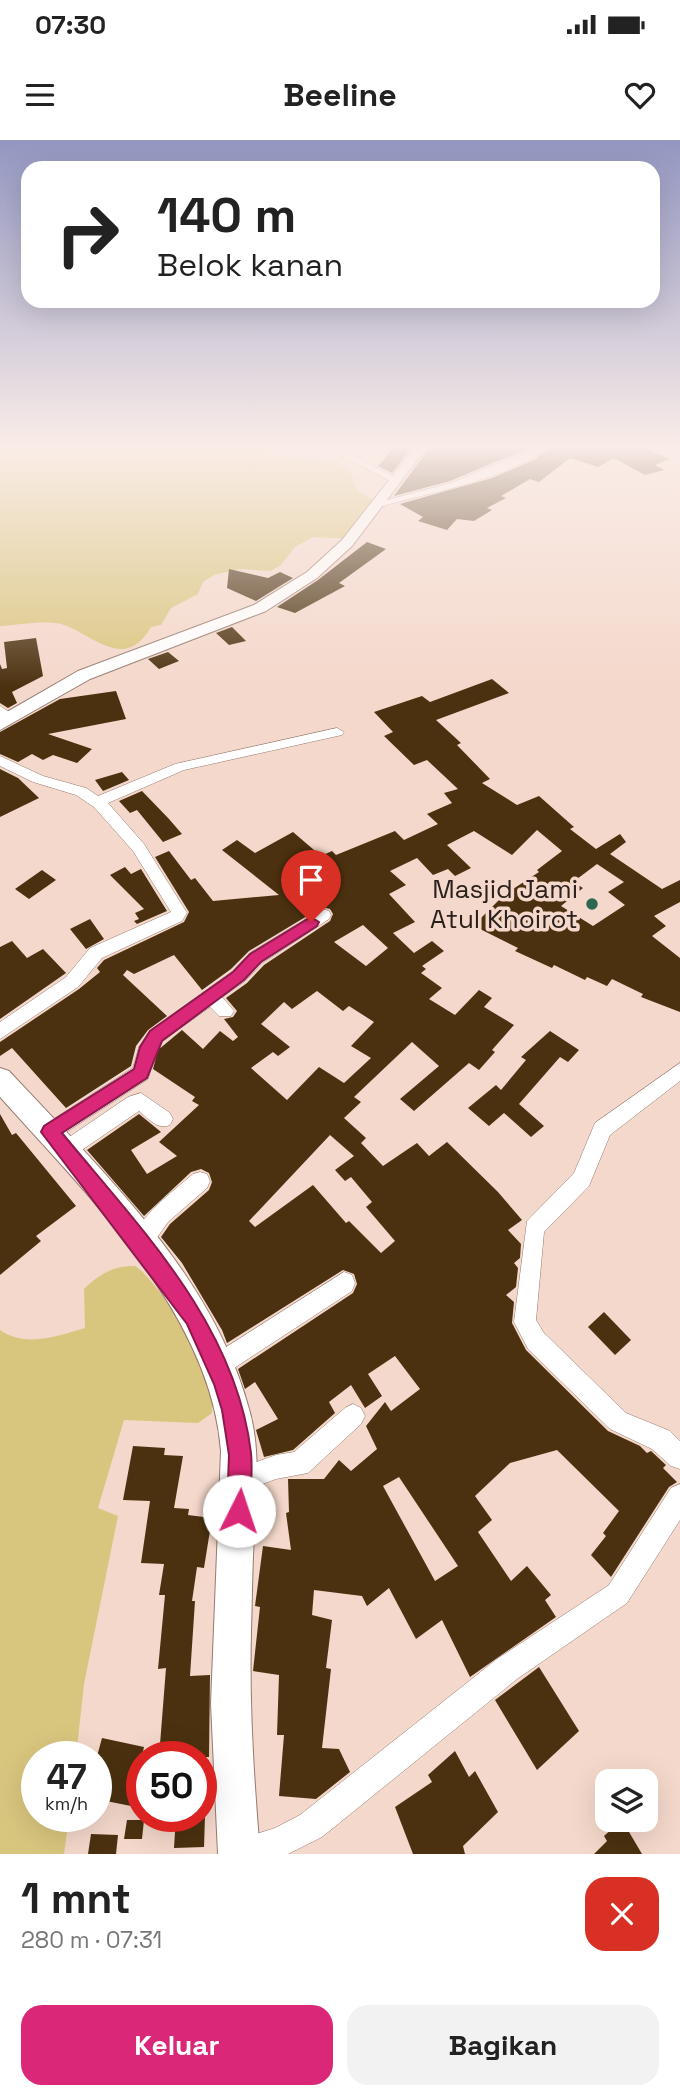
<!DOCTYPE html>
<html lang="id">
<meta charset="utf-8">
<style>
:root{--surface:#fff;--page:#f2f2f2;--text:#222;--muted:#767676;--accent:#db2777}
body{margin:0;font-family:"Space Grotesk",sans-serif;background:var(--page);color:var(--text);height:100vh;display:flex;flex-direction:column;font-size:26px;white-space:nowrap}
*{box-sizing:border-box;margin:0}
p{font-size:23px;color:var(--muted)}
.icon{flex:none;width:38px;height:38px;fill:none;stroke:currentColor;stroke-width:2;stroke-linecap:round;stroke-linejoin:round}
.map{position:relative;height:1714px;overflow:hidden}
.details{display:flex;flex-direction:column;background:var(--surface);flex:1}
.details>*{flex:none}
.hud{position:absolute;left:21px;top:21px;width:639px;height:147px;border-radius:21px;box-shadow:0 7px 28px #0002;background:#fff;color:var(--text);overflow:hidden}
.tools{position:absolute;left:595px;top:1629px;display:grid;gap:14px}
.tools a{display:grid;place-items:center;width:63px;height:63px;border-radius:14px;background:var(--surface);box-shadow:0 7px 28px #0002;font-size:35px}
.speed{position:absolute;left:21px;top:1601px;display:flex;gap:14px;font-size:35px;font-weight:700;text-align:center}
.speed>*{display:grid;place-content:center;width:91px;height:91px;border-radius:50%;background:var(--surface);box-shadow:0 7px 28px #0002;line-height:1}
.speed small{font-size:18px;font-weight:400}
.speed .limit{border:10px solid #d22;background:#fff;color:#111}
.pin{position:absolute;display:grid;place-items:center;width:60px;height:60px;color:#fff;margin:-72px -30px;border-radius:50% 50% 50% 0;rotate:-45deg;box-shadow:0 0 7px #0007}
.pin .icon{rotate:45deg}
.me{position:absolute;width:77px;margin:-38px;rotate:4deg;stroke-linejoin:round;filter:drop-shadow(0 0 5px #0008)}
.turn{display:flex;align-items:center;gap:24px;height:147px;padding:0 21px;font-size:32px}
.turn .icon{width:91px;height:91px;stroke-width:2.5}
.turn b{display:block;font-size:49px;line-height:60px}
.round{display:grid;place-items:center;flex:none;width:74px;height:74px;border-radius:21px;background:var(--page)}
.overview{display:flex;align-items:center;justify-content:space-between;height:119px;padding:0 21px}
h1{font-size:42px;font-weight:700;line-height:52px}
.cta{display:flex;gap:14px;margin-top:auto;padding:14px 21px}
.cta a{flex:1;height:80px;border-radius:21px;background:var(--accent);color:#fff;font-size:28px;font-weight:700;line-height:80px;text-align:center}
.cta a+a{background:var(--page);color:var(--text)}
.status{display:flex;justify-content:space-between;align-items:center;height:49px;padding:0 35px;background:var(--surface);direction:ltr}
.status svg{height:19px;fill:currentColor}
header{display:flex;justify-content:space-between;align-items:center;height:91px;padding:0 21px;background:var(--surface);font-size:32px;font-weight:700}
.map>svg:first-child{display:block}
</style>
<div class="status"><b>07:30</b><svg viewBox="0 0 49 12"><path d="M0 12V9h3v3zM5 12V6h3v6zM10 12V3h3v9zM15 12V0h3v12zM26 1h20v11H26zM47 4h2v5h-2z"/></svg></div>
<header><svg class="icon" aria-label="menu" viewBox="0 0 24 24"><path d="M4 6h16M4 12h16M4 18h16"/></svg>Beeline<svg class="icon" aria-label="heart" viewBox="0 0 24 24"><path d="M12 20l-8-8c-3-5 5-10 8-4 3-6 11-1 8 4z"/></svg></header>
<div class="map">
<svg width="680" height="1714" viewBox="0 0 680 1714">
<rect width="100%" height="100%" fill="#f4d8cb"/>
<!-- green -->
<g fill="#d9c67e">
<path d="M0 307H270L267 316 337 321 351 332 357 351 377 362 351 399 313 397 295 407 281 425 271 431 239 429 214 435 203 442 198 454 171 468 161 485 151 487C125 534 90 492 61 484 44 480 18 485 0 486Z"/>
<path d="M135 1126C155 1137 208 1222 213 1245 215 1253 212 1265 212 1273L198 1283 124 1280 98 1368 118 1376 84 1544 76 1617H37V1676L69 1677 64 1714H0V1190C26 1208 58 1196 85 1188L84 1149C98 1135 114 1125 135 1126Z"/>
</g>
<!-- building -->
<g fill="#4b310f" fill-rule="evenodd">
<path d="M394 307H412L392 333 378 326Z"/>
<path d="M430 307H531L450 341 394 356Z"/>
<path d="M551 307H642L670 319 655 325 664 330 645 335 614 318 598 327 570 318 539 342 530 339 501 356 506 358 487 368 492 370 474 381 457 379 447 390 418 381 423 377 400 364 492 338 534 320Z"/>
<path d="M367 402 386 409 339 443 345 446 295 473 277 467 318 440Z"/>
<path d="M229 429 268 438 280 432 293 438 256 461 227 448Z"/>
<path d="M232 487 246 501 229 505 216 493Z"/>
<path d="M36 498 43 536 12 552 17 563 8 568 0 563V524L2 529 7 528 4 502Z"/>
<path d="M168 512 179 521 159 529 148 519Z"/>
<path d="M492 539 509 553 436 580 461 603 457 605 490 639 482 643 517 665 539 656 574 687 570 689 596 709 620 694 626 702 610 714 662 749 680 740V762L654 776 666 786 652 796 680 818V872L641 857 643 854 612 839 607 846 587 837 585 840 554 825 552 828 515 811 518 808 482 790 476 783 504 755 539 732 537 730 562 711 537 690 512 715 474 691 447 705 471 728 455 736 448 729 433 735 417 718 390 731 406 745 389 754 415 782 393 793 414 813 432 801 444 811 422 826 426 829 421 833 442 848 429 859 455 875 479 850 492 858 484 867 514 885 492 910 495 912 479 930 469 923 414 971 400 959 439 926 412 902 354 957 361 962 344 978 366 998 361 1003 383 1026 417 1003 429 1016 447 1002 498 1052 522 1080 508 1090 521 1104 520 1118 514 1123 518 1128 516 1147 506 1155 514 1162 512 1183 526 1210 608 1291 640 1306 647 1313 651 1311 666 1325 663 1328 677 1342 669 1347 611 1437 591 1415 606 1396 603 1393 619 1371 557 1310 510 1323 475 1356 492 1380 478 1392 511 1441 527 1426 551 1455 545 1460 556 1477 470 1537 442 1480 416 1499 389 1448 367 1466 362 1456 314 1450 312 1475 332 1480 326 1528 331 1529 322 1608 339 1609 350 1632 316 1659 279 1656 284 1595H277L279 1535 253 1531 260 1467 255 1466 263 1406 291 1410 286 1373 289 1372 288 1339H324L339 1320 351 1331 377 1309 366 1286 385 1262 391 1271 420 1249 395 1216 368 1234 382 1256 365 1268 351 1245 329 1262 335 1273 293 1310 264 1317 256 1290 278 1279 255 1242 245 1249 238 1229 353 1153 357 1144 354 1134 343 1130 227 1203 222 1190 182 1123 161 1097 170 1084 209 1050 212 1042 209 1033 201 1029 191 1032 144 1076 87 1010 139 974 161 992 131 1010 147 1034 177 1016 159 1002 199 965 192 961 195 957 153 929 158 910 182 890 203 909 220 891 233 901 238 897 224 879 233 877 237 871 226 858 247 843 264 825 330 781 333 774 330 769 322 767 249 811 231 829 202 850 174 815 134 834 127 830 123 835 167 876 148 890 136 906 131 926 66 968 12 908 0 916V902L79 849 100 832 97 828 104 820 184 782 189 772 155 717 169 711 191 740 195 738 213 761 279 755 222 710 237 700 255 713 293 692 321 716 332 711 336 715 395 691 404 700 438 684 427 674 452 663 444 653 458 649 427 620 414 625 384 596 393 592 374 572 422 556 430 562ZM597 724 624 742 608 752 625 765 593 786 561 766 583 748 573 742ZM363 785 388 808 366 826 334 802ZM317 851 343 871 349 866 374 882 351 906 371 918 344 943 319 927 287 960 251 928 273 912 278 916 290 907 261 884 284 862 292 869ZM330 995 354 1016 335 1030 345 1041 351 1037 372 1062 366 1067 395 1101 381 1113 349 1081 346 1083 313 1045 255 1087 249 1081ZM399 1337 458 1426 435 1441 383 1346Z"/>
<path d="M116 551 126 579 48 594 92 609 77 623 53 615 43 620 32 614 18 622 0 614V592L60 559Z"/>
<path d="M0 629 18 638 39 658 0 677Z"/>
<path d="M122 632 129 640 103 651 95 640Z"/>
<path d="M142 651 169 679 182 694 163 702 137 670 130 673 119 661Z"/>
<path d="M125 727 131 734 141 729 167 771 137 784 134 781 139 779 135 773 144 769 110 735Z"/>
<path d="M42 730 56 740 29 759 15 749Z"/>
<path d="M90 779 104 799 86 809 70 789Z"/>
<path d="M12 801 27 818 43 809 66 833 0 879V807Z"/>
<path d="M550 891 579 910 568 922 560 917 519 964 544 986 531 997 504 973 489 986 468 968 496 945 501 950 526 920 521 917Z"/>
<path d="M0 974 12 995 16 993 76 1066 36 1096 41 1101 0 1135Z"/>
<path d="M604 1172 631 1200 615 1215 588 1187Z"/>
<path d="M133 1306 165 1308 164 1315 183 1316 174 1368 189 1369 188 1375 212 1378 204 1428 197 1427 192 1461H195L190 1536 210 1535 209 1617H159L166 1528 158 1529 165 1455H159L164 1424 141 1423 150 1361 123 1360Z"/>
<path d="M539 1527 579 1591 537 1630 495 1560Z"/>
<path d="M102 1598 144 1607 131 1666 96 1659V1620Z"/>
<path d="M455 1611 469 1637 475 1631 498 1672 463 1706 465 1714H413L395 1667 432 1642 428 1635Z"/>
<path d="M176 1676H205L204 1707 174 1708Z"/>
<path d="M127 1680H144L142 1699H124Z"/>
<path d="M622 1680 642 1714H594L607 1701 604 1696Z"/>
<path d="M91 1694 118 1695 116 1714H88Z"/>
</g>
<g fill="none" stroke-linecap="round" stroke-linejoin="round">
<defs>
<g id="minor">
<path d="M324 307H336L402 341 394 343Z"/>
<path d="M537 307H549C512 337 424 355 377 367L372 364 451 343Z"/>
<path d="M0 566 14 575V581H4L0 577Z"/>
<path d="M337 588 344 592 342 595 184 630 108 663 144 704 187 773 182 781 102 818 78 847 0 899V882L66 837 90 808 171 772 133 711 94 667 76 655 33 642 0 626V616L43 636 86 648 98 656 175 624Z"/>
<path d="M323 769 329 771 331 775 329 779 262 823 245 841 222 857 234 871 231 876H219L210 867 162 901 156 909 148 939 57 998 50 1001 43 998 40 992 43 986 133 928 139 907 150 891 233 831 250 813Z"/>
<path d="M680 923V941L610 995 589 1046 544 1092 536 1180 544 1193 626 1273 670 1291 680 1301V1329L671 1326 652 1309 610 1289 528 1209 514 1182 527 1081 574 1033 595 983Z"/>
<path d="M141 953 170 973 173 979 170 985C157 990 149 979 139 971L73 1016 66 1019 59 1016 56 1010 59 1004 128 957Z"/>
<path d="M200 1032 207 1034 210 1041 207 1048 168 1082 148 1110 140 1113 132 1110 129 1103C142 1074 170 1054 193 1034Z"/>
<path d="M344 1132 352 1135 355 1143 352 1151 225 1234 217 1238 209 1234 205 1226 209 1218Z"/>
<path d="M353 1264 361 1268 365 1276 361 1284 308 1333 276 1339 241 1352 232 1349 229 1340 232 1331 276 1315 294 1312 345 1268Z"/>
<path d="M680 1344V1380L627 1463 517 1539 322 1697 288 1714H224L228 1703 275 1688 300 1675 497 1519 609 1445 671 1348Z"/>
</g>
<g id="secondary">
<path d="M415 307H427L352 406 317 438 266 471 90 539 0 590V576L78 531 254 465 307 432 342 400Z"/>
<path d="M0 928 9 931C101 1030 213 1135 249 1269 261 1310 256 1355 254 1396 252 1428 252 1460 251 1492 249 1566 254 1640 260 1714H218L211 1564 221 1311C211 1175 87 1054 0 957Z"/>
</g>
</defs>
<!-- minor casing -->
<use href="#minor" stroke="#957b70" stroke-width="1"/>
<!-- secondary casing -->
<use href="#secondary" stroke="#957b70" stroke-width="2"/>
<!-- minor -->
<use href="#minor" fill="#fff" fill-rule="evenodd"/>
<!-- secondary -->
<use href="#secondary" fill="#fff" fill-rule="evenodd"/>
</g>
<!-- sky -->
<linearGradient id="sky" x2="0" y2="1"><stop stop-color="#9396c1"/><stop offset="0.56" stop-color="#faede8"/><stop offset="1" stop-color="#faede8" stop-opacity="0"/></linearGradient>
<rect width="680" height="547" fill="url(#sky)"/>
<!-- route -->
<path fill="#db2777" stroke="#8e194d" stroke-width="2" d="M311 777 319 782 317 786 261 822 244 840 162 901 147 938 62 993C141 1089 236 1185 251 1313 253 1332 250 1352 250 1371L247 1380 239 1383 230 1380 227 1371 229 1315 222 1270 214 1244 187 1184 41 992 44 986 134 929 140 907 150 891 233 832 250 814Z"/>
<!-- markers -->
<circle fill="#2a6754" stroke="#f4d8cb" stroke-width="2.5" cx="592" cy="764" r="7"/>
<g text-anchor="middle" stroke-width="7" stroke-linejoin="round" paint-order="stroke">
<!-- poi labels -->
<g font-size="26" fill="#2b201c" stroke="#f4d8cb" text-anchor="end">
<text x="578" y="758">Masjid Jami<tspan x="578" dy="30">Atul Khoirot</tspan></text>
</g>
</g>
</svg>
<div class="tools">
<a><svg class="icon" aria-label="layers" viewBox="0 0 24 24"><path d="M12 4l9 5-9 5-9-5zM3 14l9 5 9-5"/></svg></a>
</div>
<div class="speed"><div>47<small>km/h</small></div><div class="limit">50</div></div>
<div class="pin" style="left:311px;top:782px;background:#d93025"><svg class="icon" aria-label="arrive" viewBox="0 0 24 24"><path d="M6 21V4h12l-3 4 3 4H6"/></svg></div>
<svg class="me" style="left:239px;top:1371px" viewBox="-20 -20 40 40"><circle r="19" fill="#fff"/><path d="M0-13L10 11 0 6-10 11z" fill="#db2777"/></svg>
<div class="hud">
<div class="turn"><svg class="icon" aria-label="right" viewBox="0 0 24 24"><path d="M7 20v-9h11M14 6l5 5-5 5"/></svg><div><b>140 m</b>Belok kanan</div></div>
</div>
</div>
<section class="details">
<div class="overview"><div><h1>1 mnt</h1><p>280 m · 07:31</p></div><a class="round" style="background:#d93025;color:#fff"><svg class="icon" aria-label="close" viewBox="0 0 24 24"><path d="M6 6l12 12M18 6L6 18"/></svg></a></div>
<div class="cta"><a>Keluar</a><a>Bagikan</a></div>
</section>
